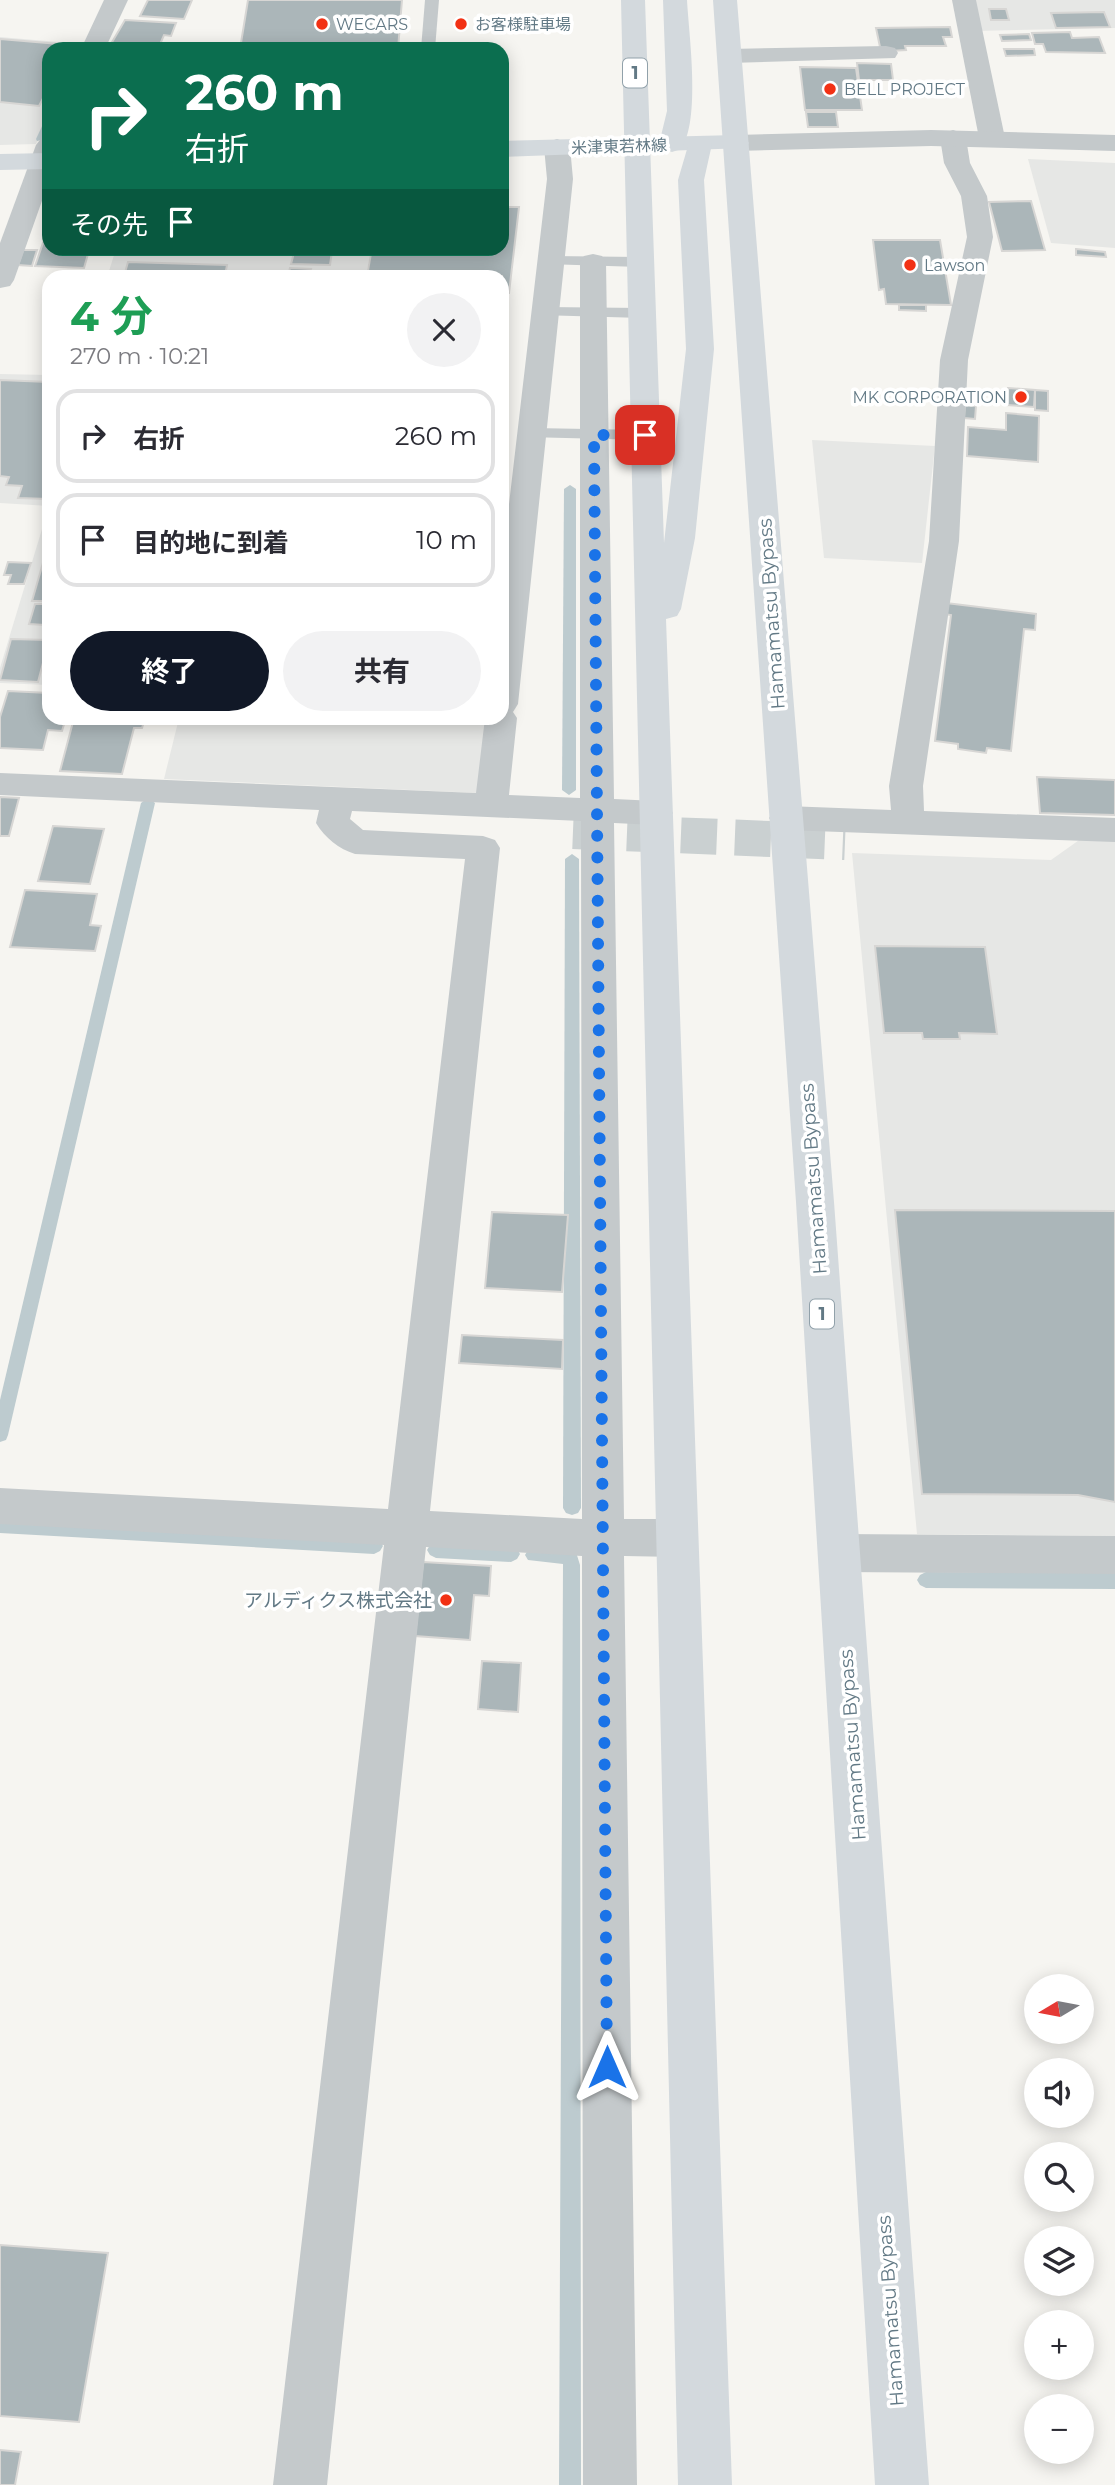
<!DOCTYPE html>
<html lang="ja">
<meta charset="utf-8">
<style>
:root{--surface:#fff;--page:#f2f2f3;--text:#2b2b33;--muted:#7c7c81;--line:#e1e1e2;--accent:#111827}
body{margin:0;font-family:Montserrat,"Noto Sans JP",sans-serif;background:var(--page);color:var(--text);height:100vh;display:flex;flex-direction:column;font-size:26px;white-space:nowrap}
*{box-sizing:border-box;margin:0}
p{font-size:23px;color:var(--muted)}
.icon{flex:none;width:38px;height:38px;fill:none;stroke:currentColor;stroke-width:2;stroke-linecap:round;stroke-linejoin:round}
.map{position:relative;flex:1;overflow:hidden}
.side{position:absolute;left:42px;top:270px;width:467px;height:455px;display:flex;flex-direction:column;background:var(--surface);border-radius:21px;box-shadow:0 4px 18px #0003}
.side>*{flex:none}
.banner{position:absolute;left:42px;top:42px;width:467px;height:214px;border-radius:21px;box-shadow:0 4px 18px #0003;background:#0b6e4f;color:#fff;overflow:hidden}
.needle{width:46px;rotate:260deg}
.fabs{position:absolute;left:1024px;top:1974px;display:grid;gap:14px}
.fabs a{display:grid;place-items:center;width:70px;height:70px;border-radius:50%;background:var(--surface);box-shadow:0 4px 18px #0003;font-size:35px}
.pin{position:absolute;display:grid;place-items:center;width:60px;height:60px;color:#fff;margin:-30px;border-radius:14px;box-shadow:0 4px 10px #0006}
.me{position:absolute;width:77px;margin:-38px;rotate:0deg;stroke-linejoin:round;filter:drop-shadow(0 0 5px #0008)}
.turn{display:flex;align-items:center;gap:24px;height:147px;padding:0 28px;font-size:32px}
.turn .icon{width:91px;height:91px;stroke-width:2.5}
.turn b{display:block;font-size:49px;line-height:60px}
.then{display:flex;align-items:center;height:66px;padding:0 28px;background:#0003;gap:14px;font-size:26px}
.round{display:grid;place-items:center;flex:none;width:74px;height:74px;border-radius:37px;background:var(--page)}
.headline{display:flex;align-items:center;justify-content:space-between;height:119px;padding:0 28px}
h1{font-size:42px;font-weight:700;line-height:52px;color:#1e9e55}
.button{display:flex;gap:14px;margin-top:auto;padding:14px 28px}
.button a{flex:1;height:80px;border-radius:42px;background:var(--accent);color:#fff;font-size:28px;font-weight:700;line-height:80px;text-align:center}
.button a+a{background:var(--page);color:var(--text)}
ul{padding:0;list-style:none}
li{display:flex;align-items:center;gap:21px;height:94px;margin:0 14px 10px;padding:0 14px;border:4px solid var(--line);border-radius:21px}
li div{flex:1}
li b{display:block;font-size:26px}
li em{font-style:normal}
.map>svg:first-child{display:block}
</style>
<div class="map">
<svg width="1115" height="2485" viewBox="0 0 1115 2485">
<rect width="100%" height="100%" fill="#f6f5f1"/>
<!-- built -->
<g fill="#e6e7e5">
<path d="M969 0H1115V28L975 31Z"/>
<path d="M0 37 82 44 80 49H49V115L36 144 0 145Z"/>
<path d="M1028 159 1115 163V248L1051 243Z"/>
<path d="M116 249H371L366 276H88L90 270 109 271Z"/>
<path d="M0 374 49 375V685L0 683V668L49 506 0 503Z"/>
<path d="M812 440 935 446 922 563 824 558Z"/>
<path d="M179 718H487L478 793 164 779Z"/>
<path d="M1082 838 1115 839V1536L917 1534 852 853 1051 860Z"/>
</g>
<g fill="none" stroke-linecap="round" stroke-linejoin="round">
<!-- stream -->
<g fill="#bdcbcf" fill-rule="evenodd">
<path d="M49 119 46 139 37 141 36 139 44 122Z"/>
<path d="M570 485 576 489V790L569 795 562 790 564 489Z"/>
<path d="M148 798 155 803 8 1435 6 1440 0 1442V1400L141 803Z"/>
<path d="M572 854 579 859 581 1508 578 1513 572 1515 566 1513 563 1508 565 859Z"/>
<path d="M0 1517 374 1538 380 1541 383 1546 380 1551 374 1554 0 1533Z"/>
<path d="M436 1542 511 1546 517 1549 520 1554 517 1559 511 1562 436 1558 430 1555 427 1550 430 1545Z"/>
<path d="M534 1547 576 1552 580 1565 581 2485H559L563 1564 528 1560 525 1555 528 1550Z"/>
<path d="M926 1572 1115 1573V1589L926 1588 920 1585 917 1580 920 1575Z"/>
</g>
</g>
<!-- building -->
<g fill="#abb6b9" stroke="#d7d6d4" stroke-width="2">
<path d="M148 0H192L184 19 140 16Z"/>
<path d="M248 0H402L398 49H240Z"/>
<path d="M989 9H1006L1009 20H991Z"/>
<path d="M1104 12 1110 27 1056 28 1051 13Z"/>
<path d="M125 20 176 23 171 36 164 35 158 49H108Z"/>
<path d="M950 27 952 37H943L946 46H905L906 50 889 51 880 47 876 28Z"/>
<path d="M1070 32 1072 38 1099 37 1105 53 1046 52 1043 44H1035L1032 33Z"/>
<path d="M1029 34 1031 40 1002 41 1000 35Z"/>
<path d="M0 39 71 45 70 49H49V87L39 106 0 102Z"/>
<path d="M1004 49H1034L1035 55 1006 56Z"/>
<path d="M857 63 891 64 893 80H859Z"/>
<path d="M800 67 856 68 862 110H805Z"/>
<path d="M806 112H836L838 127H808Z"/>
<path d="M1031 201 1045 250 1002 251 989 202Z"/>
<path d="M502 207H519L509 293H502V276H367L372 248H502Z"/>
<path d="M45 237H49V248H94L92 254H88L84 268 35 266Z"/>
<path d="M873 240H940L951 305 886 304 884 289 879 290Z"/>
<path d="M295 249 332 251 330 265 291 264Z"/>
<path d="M1076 249 1105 252 1106 257 1076 255Z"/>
<path d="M23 250H37L32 266 18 265Z"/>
<path d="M128 262 227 265 225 276H124Z"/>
<path d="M290 268 311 269 309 276H288Z"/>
<path d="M899 305H926V311L899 310Z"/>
<path d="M0 380 49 382V499L18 498 22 486 6 485 9 477 0 476Z"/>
<path d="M1008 388 1035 390 1034 407 1007 405Z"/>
<path d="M1035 390 1048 391V411L1035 410Z"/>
<path d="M965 405 976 406 975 419 964 418Z"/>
<path d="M1006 413 1039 416 1038 462 967 456 968 427 1006 430Z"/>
<path d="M49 542V601H32Z"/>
<path d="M8 562 31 563 24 584H8L11 575H4Z"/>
<path d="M946 603 1036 614 1035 630 1024 629 1011 751 987 748 986 753 958 749V744L935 741 951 615 944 614Z"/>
<path d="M35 604H49L45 625 29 624Z"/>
<path d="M11 639 49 640 38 682 0 680Z"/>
<path d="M8 691 49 693V718H66L62 731 48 730 43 750 0 748V717Z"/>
<path d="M74 718H145L142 728H134L122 774 60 771Z"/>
<path d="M233 718H275L274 723 232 721Z"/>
<path d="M1037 777 1115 780V815L1040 813Z"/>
<path d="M0 797 19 798 9 836H0Z"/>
<path d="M53 826 104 829 90 884 38 881Z"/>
<path d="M25 890 97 894 90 925 101 926 95 951 10 947Z"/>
<path d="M875 946 985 947 997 1034 959 1033 960 1039H923L922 1033H884Z"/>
<path d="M895 1210 1115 1211V1502L1078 1495 922 1494Z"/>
<path d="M492 1212 568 1215 562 1292 485 1288Z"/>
<path d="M462 1335 563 1340 562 1369 459 1363Z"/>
<path d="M423 1562 491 1566 489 1596 474 1595 470 1640 415 1636Z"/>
<path d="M482 1661 521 1663 518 1712 478 1709Z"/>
<path d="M0 2245 108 2253 79 2422 0 2416Z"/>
<path d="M0 2450 21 2452 15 2485H0Z"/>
</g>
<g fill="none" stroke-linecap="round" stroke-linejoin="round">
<!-- minor-tunnel -->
<path stroke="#cad0d1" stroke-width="36" stroke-dasharray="36 18" stroke-linecap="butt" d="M573 831 845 842"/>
<!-- service -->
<g fill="#c4c9cb" fill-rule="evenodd">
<path d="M425 0H439L435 49H421Z"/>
<path d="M551 256 640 257 648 262 640 267 545 264 543 261Z"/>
<path d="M545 307 642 308 650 313 642 318 539 315 537 312 539 309Z"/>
<path d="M532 428 645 430 654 435 645 440 526 437 523 433Z"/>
</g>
<!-- minor -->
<g fill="#c4c9cb" fill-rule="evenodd">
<path d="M104 0H128L105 49H81Z"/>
<path d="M952 0H976L1005 138 1001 143 992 146 983 143 979 138Z"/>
<path d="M886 46 895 48 898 53 895 58 729 63 720 61 717 56 720 51 729 49Z"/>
<path d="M953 130 962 133 966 138 970 163 987 196 993 237 968 360 959 541 923 786 924 811 1115 818V842L786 830 774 826 769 818 774 810 786 806 891 810 889 786 929 541 940 360 967 237 961 196 944 163 940 138 944 133Z"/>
<path d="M49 137V181L14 280 10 286 0 288V243L36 145 40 140Z"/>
<path d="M557 139 566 142 570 147 573 179 518 704 513 712 517 718 509 795 580 798V262L584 256 593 254 602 256 606 262 614 799 656 801 668 805 673 813 668 821 656 825 614 823 624 1519H677L692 1525 698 1538 692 1551 677 1557 624 1556 637 2485H583L582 1556 426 1547 327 2485H273L384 1545 0 1524V1488L388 1509 465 859 355 854C339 849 325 838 316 823L319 810 0 795V773L476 793 485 718H502V564L547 179 544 147 548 142ZM352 811 581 821 582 1519 430 1511 500 848 495 840 483 836 363 830 350 819Z"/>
<path d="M839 1534 1115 1536V1574L839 1572 824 1566 818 1553 824 1540Z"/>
</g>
<!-- tertiary -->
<path fill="#c4c9cb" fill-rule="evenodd" d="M931 130 1115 135V151L931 146 736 151 727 148 723 143 727 138 736 135Z"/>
<!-- secondary -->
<g fill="#d3d9dd" fill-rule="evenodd">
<path d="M736 135 745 138 749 143 745 148 502 157V141Z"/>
<path d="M49 153V169L0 170V154Z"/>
</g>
<!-- trunk -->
<g fill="#d3d9dd" fill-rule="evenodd">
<path d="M621 0H645L664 543 686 349 678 180 690 139 699 136 708 139 712 144 704 180 714 349 695 538 681 609 677 616 666 619 732 2485H678Z"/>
<path d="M663 0H687C689 36 701 120 681 149L672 152 663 149 659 144 667 111Z"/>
<path d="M713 0H737L834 1202 929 2485H875L796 1202Z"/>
</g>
</g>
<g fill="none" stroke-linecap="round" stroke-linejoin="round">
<!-- route -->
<path stroke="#1a73e8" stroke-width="12" stroke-dasharray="0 21.6" d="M607 2067 594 435H645"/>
</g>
<!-- markers -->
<g fill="#f23114" stroke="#fff" stroke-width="2.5">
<circle cx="322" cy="24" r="7"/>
<circle cx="461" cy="24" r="7"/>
<circle cx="830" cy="89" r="7"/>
<circle cx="910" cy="265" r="7"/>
<circle cx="1021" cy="397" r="7"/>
<circle cx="446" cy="1600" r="7"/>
</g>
<g text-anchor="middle" stroke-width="7" stroke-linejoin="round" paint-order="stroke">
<!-- far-poi labels -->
<g font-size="16" fill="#627985" stroke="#fff" text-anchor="start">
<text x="336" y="30">WECARS</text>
<text x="475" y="30">お客様駐車場</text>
<text x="844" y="95">BELL PROJECT</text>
<text x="924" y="271">Lawson</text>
<text x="1007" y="403" text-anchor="end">MK CORPORATION</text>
</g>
<!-- far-street labels -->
<g font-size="16" fill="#627985" stroke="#fff">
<text transform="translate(619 146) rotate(-2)" y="6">米津東若林線</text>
</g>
<!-- shield labels -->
<g fill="#fff" stroke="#91a1aa" stroke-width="2">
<rect x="623" y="58.5" width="24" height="29" rx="5"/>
<rect x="810" y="1299.5" width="24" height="29" rx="5"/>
</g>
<g font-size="18" font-weight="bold" fill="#627985">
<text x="635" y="79">1</text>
<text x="822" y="1320">1</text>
</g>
<!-- street labels -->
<g font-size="19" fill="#627985" stroke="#fff">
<text transform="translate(771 614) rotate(-94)" y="7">Hamamatsu Bypass</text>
<text transform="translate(813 1179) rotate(-94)" y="7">Hamamatsu Bypass</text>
<text transform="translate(852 1745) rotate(-94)" y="7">Hamamatsu Bypass</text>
<text transform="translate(890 2311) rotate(-94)" y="7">Hamamatsu Bypass</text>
</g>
<!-- poi labels -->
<g font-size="19" fill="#627985" stroke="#fff" text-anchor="end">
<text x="432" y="1607">アルディクス株式会社</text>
</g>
</g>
</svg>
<div class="fabs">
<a><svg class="needle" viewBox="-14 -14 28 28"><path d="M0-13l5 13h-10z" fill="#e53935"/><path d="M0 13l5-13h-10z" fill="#7c7c81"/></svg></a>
<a><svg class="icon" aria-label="sound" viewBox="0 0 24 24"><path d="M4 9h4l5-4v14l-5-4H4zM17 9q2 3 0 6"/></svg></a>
<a><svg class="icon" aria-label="search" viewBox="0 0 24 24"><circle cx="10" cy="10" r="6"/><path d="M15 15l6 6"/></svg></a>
<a><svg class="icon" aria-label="layers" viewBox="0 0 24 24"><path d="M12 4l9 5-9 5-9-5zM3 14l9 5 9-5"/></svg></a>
<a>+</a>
<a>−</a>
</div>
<div class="pin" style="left:645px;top:435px;background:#d93025"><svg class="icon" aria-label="arrive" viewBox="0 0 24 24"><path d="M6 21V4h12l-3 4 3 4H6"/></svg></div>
<svg class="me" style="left:607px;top:2067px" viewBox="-20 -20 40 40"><path d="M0-17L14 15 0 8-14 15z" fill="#1a73e8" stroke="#fff" stroke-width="4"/></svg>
<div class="banner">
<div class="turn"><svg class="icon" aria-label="right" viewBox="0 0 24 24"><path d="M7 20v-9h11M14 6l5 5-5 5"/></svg><div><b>260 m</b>右折</div></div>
<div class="then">その先<svg class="icon" aria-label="arrive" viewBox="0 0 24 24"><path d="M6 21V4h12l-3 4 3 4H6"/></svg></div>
</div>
<section class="side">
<div class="headline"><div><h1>4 分</h1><p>270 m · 10:21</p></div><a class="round"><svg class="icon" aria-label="close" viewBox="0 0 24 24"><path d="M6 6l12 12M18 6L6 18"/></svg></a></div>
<ul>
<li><svg class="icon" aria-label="right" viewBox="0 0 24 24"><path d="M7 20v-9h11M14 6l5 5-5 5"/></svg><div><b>右折</b></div><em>260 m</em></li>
<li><svg class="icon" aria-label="arrive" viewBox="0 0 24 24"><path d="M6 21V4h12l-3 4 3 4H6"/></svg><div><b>目的地に到着</b></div><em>10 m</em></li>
</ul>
<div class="button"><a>終了</a><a>共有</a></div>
</section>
</div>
